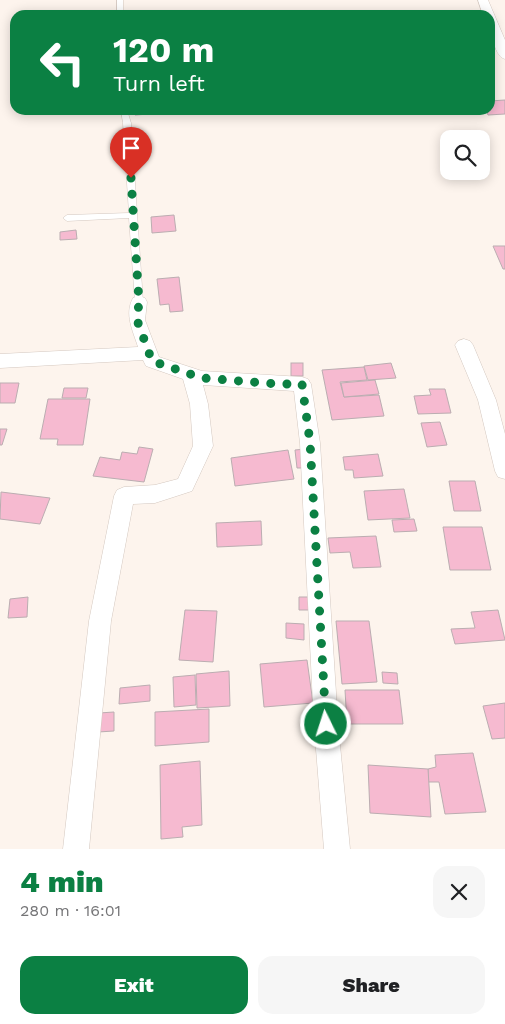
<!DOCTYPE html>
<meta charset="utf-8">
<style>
:root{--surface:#fff;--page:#f6f6f6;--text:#202124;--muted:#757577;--accent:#0b8043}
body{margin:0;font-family:"Work Sans",sans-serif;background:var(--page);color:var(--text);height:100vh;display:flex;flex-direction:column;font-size:19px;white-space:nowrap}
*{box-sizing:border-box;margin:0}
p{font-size:16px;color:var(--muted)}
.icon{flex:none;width:28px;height:28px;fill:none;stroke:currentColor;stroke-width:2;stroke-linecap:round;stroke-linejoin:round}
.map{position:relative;height:849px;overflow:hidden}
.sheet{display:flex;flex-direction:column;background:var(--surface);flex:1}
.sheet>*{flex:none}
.hud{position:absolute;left:10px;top:10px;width:485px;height:105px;border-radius:15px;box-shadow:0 2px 12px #0003;background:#0b8043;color:#fff;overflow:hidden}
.fabs{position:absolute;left:440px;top:130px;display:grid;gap:10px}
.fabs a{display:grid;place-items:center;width:50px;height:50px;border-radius:10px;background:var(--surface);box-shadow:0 2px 12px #0003;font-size:25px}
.pin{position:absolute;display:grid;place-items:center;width:42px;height:42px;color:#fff;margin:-51px -21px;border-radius:50% 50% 50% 0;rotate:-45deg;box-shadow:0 0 5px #0007}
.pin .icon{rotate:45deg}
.me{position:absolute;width:55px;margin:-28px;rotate:356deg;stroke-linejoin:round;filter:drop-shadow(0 0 4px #0008)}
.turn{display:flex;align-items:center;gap:18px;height:105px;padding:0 20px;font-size:22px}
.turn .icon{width:65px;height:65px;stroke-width:2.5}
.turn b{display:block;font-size:35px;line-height:42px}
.round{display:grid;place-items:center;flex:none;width:52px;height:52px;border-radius:15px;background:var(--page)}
.headline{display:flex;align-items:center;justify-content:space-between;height:85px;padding:0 20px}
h1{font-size:30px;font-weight:800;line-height:38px;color:var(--accent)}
.action{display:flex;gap:10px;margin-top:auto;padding:10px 20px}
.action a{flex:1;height:58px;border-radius:15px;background:var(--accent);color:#fff;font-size:20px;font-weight:800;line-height:58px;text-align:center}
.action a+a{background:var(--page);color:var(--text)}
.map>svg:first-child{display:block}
</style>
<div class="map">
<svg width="505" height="849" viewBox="0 0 505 849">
<rect width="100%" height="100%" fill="#fdf4ed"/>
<!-- building -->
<g fill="#f6bad0" stroke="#bbadb1">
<path d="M505 100V114L488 115 486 110H490V101Z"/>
<path d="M134 110H158V111L149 112V114L135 115Z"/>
<path d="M174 215 176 231 152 233 151 217Z"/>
<path d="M76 230 77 239 60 240V232Z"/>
<path d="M493 246H505V269H503Z"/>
<path d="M179 277 183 311 170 312 169 304 160 305 157 279Z"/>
<rect x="291" y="363" width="12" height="13"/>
<path d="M391 363 396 378 368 380 364 366Z"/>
<path d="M364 367 367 380 340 382 344 397 379 395 384 416 332 420 322 370Z"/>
<path d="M375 380 379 394 344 397 341 383Z"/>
<path d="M0 383H19L15 403H0Z"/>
<path d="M64 388H88L86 398H62Z"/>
<path d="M429 389H445L451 413 418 414 414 396 431 395Z"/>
<path d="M48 399H90L83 445H57L58 439H40Z"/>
<path d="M440 422 447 445 427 447 421 423Z"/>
<path d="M0 429H7L2 445H0Z"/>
<path d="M139 447 153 449 144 482 93 476 100 457 120 460 122 452 137 454Z"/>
<path d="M305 449 307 468H297L295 450Z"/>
<path d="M288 450 294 479 235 486 231 458Z"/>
<path d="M378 454 383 476 354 478 353 470H345L343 457Z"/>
<path d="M449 481H475L481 511H454Z"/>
<path d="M404 489 410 518 368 520 364 491Z"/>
<path d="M1 492 50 498 40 524 0 519Z"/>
<path d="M414 519 417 531 394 532 392 520Z"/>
<path d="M261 521 262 545 217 547 216 523Z"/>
<path d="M443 527H482L491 570H450Z"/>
<path d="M376 536 381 567 353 568 350 552 330 553 328 538Z"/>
<path d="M28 597 27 617 8 618 10 599Z"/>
<path d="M299 597H314L315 610H299Z"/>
<path d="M185 610 217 611 213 662 179 660Z"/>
<path d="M498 610 505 640 455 644 451 629 475 628 471 612Z"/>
<path d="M336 621H369L377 682 342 684Z"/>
<path d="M286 623 304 624V640L286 638Z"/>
<path d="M307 660 313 703 264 707 260 664Z"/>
<path d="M229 671 230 706 197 708 196 674Z"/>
<path d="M382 672 397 673 398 684 383 683Z"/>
<path d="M195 675 196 705 174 707 173 677Z"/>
<path d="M150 685V701L119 704 120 688Z"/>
<path d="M345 690H399L403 724H347Z"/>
<path d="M505 703V738L492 739 483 706Z"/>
<path d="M209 709V742L155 746V712Z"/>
<path d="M114 712V731L98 732 99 713Z"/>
<path d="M473 753 486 812 445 814 439 782H428V769L436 767 435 755Z"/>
<path d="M200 761 202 825 182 827 183 837 161 839 160 765Z"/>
<path d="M368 765 428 769 431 817 370 813Z"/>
</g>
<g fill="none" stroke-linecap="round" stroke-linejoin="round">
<defs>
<g id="lane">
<rect x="117" y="0" width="6" height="15"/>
<path d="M121 110H127L131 123 143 302 139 305 135 302 129 218 67 221 63 218 67 215 129 213 123 123Z"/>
</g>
<g id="street">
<path d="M478 0H488L505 40V59C493 56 490 26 490 15H483Z"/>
<path d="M139 296 145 298 147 302 145 320 159 357 202 371 302 377 308 379 311 384 320 443 338 724 350 849H324L314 724 300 443 294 391 203 385 208 404 213 446 192 491 155 503 133 504 111 621 89 849H63L89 621 114 496 117 490 124 487 155 485 178 479 193 446 190 404 183 379 146 366 143 360 0 368V354L138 347C133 331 124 314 133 298Z"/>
<path d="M464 339 470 341 473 345 496 400 505 434V479L498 477 495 471 478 400 455 345 458 341Z"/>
</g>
</defs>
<!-- lane casing -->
<use href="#lane" stroke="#d4c8c0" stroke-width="1"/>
<!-- street casing -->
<use href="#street" stroke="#d4c8c0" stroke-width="1"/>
<!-- lane -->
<use href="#lane" fill="#fff" fill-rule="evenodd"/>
<!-- street -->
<use href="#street" fill="#fff" fill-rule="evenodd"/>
</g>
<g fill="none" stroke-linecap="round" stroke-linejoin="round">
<!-- route -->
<path stroke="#0b8043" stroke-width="9" stroke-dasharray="0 16.2" d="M131 178 139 302 137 320 152 361 202 378 278 384H302L310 442 326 724"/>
</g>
</svg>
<div class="fabs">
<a><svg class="icon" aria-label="search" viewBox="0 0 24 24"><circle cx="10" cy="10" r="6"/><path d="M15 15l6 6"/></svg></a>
</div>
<div class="pin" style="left:131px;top:178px;background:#d93025"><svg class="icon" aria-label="arrive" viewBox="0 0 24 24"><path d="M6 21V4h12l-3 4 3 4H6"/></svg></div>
<svg class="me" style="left:326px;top:724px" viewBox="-20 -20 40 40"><circle r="17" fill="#0b8043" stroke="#fff" stroke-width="3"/><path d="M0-11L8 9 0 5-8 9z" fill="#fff"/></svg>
<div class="hud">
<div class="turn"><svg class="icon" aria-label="left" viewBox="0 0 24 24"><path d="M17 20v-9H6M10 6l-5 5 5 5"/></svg><div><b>120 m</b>Turn left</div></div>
</div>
</div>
<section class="sheet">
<div class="headline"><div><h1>4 min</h1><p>280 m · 16:01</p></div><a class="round"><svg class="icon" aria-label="close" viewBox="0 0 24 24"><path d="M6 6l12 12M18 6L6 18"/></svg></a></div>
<div class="action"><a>Exit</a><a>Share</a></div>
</section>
